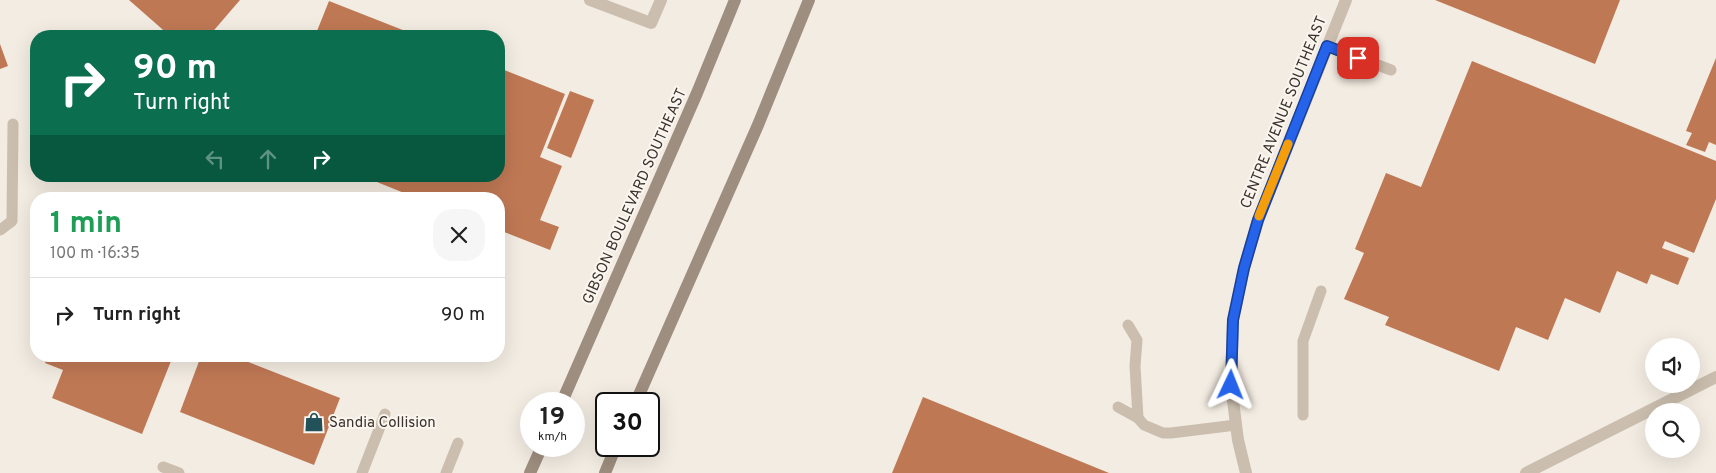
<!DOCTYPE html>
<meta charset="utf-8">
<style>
:root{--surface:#fff;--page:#f6f6f6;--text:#222;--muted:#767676;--line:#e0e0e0}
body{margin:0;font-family:Overpass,sans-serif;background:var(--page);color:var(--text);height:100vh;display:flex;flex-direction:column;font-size:19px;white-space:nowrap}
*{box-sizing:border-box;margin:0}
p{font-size:16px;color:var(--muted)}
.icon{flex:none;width:28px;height:28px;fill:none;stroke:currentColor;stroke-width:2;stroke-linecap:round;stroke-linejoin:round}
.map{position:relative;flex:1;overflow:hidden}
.sheet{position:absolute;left:30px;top:192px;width:475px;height:170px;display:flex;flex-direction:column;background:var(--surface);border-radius:20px;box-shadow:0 5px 20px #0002}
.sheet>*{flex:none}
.banner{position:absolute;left:30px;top:30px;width:475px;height:152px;border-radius:20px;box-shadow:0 5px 20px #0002;background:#0b6e4f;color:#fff;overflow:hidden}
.tools{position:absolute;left:1645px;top:338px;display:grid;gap:10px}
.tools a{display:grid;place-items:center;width:55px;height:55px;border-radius:50%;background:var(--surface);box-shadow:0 5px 20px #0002;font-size:25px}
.speed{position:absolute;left:520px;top:392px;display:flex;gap:10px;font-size:25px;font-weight:700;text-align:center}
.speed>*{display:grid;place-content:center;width:65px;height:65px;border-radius:50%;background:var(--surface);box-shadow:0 5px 20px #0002;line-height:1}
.speed small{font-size:12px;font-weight:400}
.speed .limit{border:2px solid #111;border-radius:8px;background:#fff;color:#111}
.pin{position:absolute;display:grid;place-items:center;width:42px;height:42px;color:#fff;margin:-21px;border-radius:10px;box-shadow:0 2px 8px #0006}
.me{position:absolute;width:55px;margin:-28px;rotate:2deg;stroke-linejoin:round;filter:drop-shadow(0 0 4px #0008)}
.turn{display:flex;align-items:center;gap:18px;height:105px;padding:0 20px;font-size:22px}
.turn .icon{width:65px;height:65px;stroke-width:2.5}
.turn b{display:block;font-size:35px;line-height:42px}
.lanes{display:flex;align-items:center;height:48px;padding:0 20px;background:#0003;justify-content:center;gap:25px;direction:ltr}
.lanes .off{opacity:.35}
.round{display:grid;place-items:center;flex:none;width:52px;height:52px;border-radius:20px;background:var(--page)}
.headline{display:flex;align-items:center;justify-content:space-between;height:85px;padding:0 20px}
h1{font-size:30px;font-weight:700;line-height:38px;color:#1e9e55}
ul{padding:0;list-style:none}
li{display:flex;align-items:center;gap:15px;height:75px;padding:0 20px;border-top:1px solid var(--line)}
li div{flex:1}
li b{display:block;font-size:19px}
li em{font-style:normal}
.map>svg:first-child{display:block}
</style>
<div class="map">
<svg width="1716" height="473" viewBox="0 0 1716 473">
<rect width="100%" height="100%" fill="#f3ece2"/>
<!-- building -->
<g fill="#bf7854">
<path d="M129 0H240L209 36H170Z"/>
<path d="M1435 0H1620L1595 64Z"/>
<path d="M329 1 418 36H315Z"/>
<path d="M128 30 141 36H125Z"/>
<path d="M0 44 8 66 0 69Z"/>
<path d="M1716 58V145L1709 142 1705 152 1686 145 1692 133 1686 131Z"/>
<path d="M1472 61 1716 161V199L1694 253 1665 241 1662 248 1689 258 1678 285 1651 274 1647 284 1617 271 1600 313 1565 298 1548 340 1516 327 1499 371 1385 325 1389 317 1344 299 1364 253 1355 249 1386 173 1421 187Z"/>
<path d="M499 68 565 94 540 157 562 166 540 220 559 227 550 250 499 230V199H419L362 176H499Z"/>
<path d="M570 91 594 100 571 158 547 148Z"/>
<path d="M48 356H173L142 434 52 398 63 370 45 363Z"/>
<path d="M201 356H233L340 398 314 465 180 412Z"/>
<path d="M923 397 1109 473H892Z"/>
</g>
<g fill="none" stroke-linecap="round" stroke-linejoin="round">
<!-- lane -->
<g stroke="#cbbeae" stroke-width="11">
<path d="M1327 46 1391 70"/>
<path d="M0 230 12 221 13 124"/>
<path d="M1128 325 1137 340 1135 366 1138 418 1144 425 1163 433H1171L1236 425"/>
<path d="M1118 407 1138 418"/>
<path d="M1303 415V341L1321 291"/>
<path d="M163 467 179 473"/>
<path d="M362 473 385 414"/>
<path d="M446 473 458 443"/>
</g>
<!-- street -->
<g stroke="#cbbeae" stroke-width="12">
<path d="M590 0 651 23 661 0"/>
<path d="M1246 473 1238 440 1231 385 1233 320 1244 268 1258 220 1346 0"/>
<path d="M1526 473 1716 377"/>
</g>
<!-- secondary -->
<g stroke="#9e8e7f" stroke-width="12">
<path d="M561 404 697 93 735 0"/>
<path d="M635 404 758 125 809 0"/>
<path d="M530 473 542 446"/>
<path d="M605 473 616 446"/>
</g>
</g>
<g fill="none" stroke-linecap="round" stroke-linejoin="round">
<defs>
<path id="route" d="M1231 385 1233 320 1244 268 1258 220 1327 46 1358 58"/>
</defs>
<!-- route casing -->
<use href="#route" stroke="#184099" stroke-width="12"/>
<!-- route -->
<use href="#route" stroke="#2563eb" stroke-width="9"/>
<!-- slow -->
<path stroke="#f59e0b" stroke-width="9" d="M1259 216 1288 144"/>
</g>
<!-- icons -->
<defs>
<symbol id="shop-bare" viewBox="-9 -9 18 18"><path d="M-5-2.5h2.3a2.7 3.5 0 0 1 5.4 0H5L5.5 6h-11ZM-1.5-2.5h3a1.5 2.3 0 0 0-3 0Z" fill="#235159" stroke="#faf6ef" stroke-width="2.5" paint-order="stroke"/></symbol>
</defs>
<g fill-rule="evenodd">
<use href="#shop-bare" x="300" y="408" width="28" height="28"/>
</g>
<g text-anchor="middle" stroke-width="4" stroke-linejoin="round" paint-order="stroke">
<!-- street labels -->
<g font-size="15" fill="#3a322c" stroke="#faf6ef">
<text transform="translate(1283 112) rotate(-68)" y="5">CENTRE AVENUE SOUTHEAST</text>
<text transform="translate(634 196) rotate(-66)" y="5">GIBSON BOULEVARD SOUTHEAST</text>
</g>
<!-- poi labels -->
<g font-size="15" fill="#3a322c" stroke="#faf6ef" text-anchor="start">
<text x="329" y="427">Sandia Collision</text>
</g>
</g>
</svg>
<div class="tools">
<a><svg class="icon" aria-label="sound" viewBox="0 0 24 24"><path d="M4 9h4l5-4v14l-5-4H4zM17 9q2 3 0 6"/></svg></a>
<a><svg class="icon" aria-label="search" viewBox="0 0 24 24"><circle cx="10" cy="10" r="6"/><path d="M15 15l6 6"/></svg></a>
</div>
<div class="speed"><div>19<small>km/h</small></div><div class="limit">30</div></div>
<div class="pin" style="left:1358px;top:58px;background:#d93025"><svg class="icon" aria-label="arrive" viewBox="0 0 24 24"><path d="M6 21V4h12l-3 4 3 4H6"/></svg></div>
<svg class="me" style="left:1231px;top:385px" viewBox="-20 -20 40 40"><path d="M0-17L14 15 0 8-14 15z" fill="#2563eb" stroke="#fff" stroke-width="4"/></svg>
<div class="banner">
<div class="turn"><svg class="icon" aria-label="right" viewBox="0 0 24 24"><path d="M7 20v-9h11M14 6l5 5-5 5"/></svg><div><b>90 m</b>Turn right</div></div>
<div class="lanes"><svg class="icon off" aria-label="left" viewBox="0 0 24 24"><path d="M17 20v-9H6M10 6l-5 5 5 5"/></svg><svg class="icon off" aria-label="ahead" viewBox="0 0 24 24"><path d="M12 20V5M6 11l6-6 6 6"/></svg><svg class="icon" aria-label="right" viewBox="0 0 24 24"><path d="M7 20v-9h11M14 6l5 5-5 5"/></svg></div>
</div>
<section class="sheet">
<div class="headline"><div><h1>1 min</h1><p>100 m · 16:35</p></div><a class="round"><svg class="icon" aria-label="close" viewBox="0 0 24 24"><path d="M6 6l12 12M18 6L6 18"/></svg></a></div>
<ul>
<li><svg class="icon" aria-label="right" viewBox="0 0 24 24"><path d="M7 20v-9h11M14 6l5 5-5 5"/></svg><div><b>Turn right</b></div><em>90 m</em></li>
</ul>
</section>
</div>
